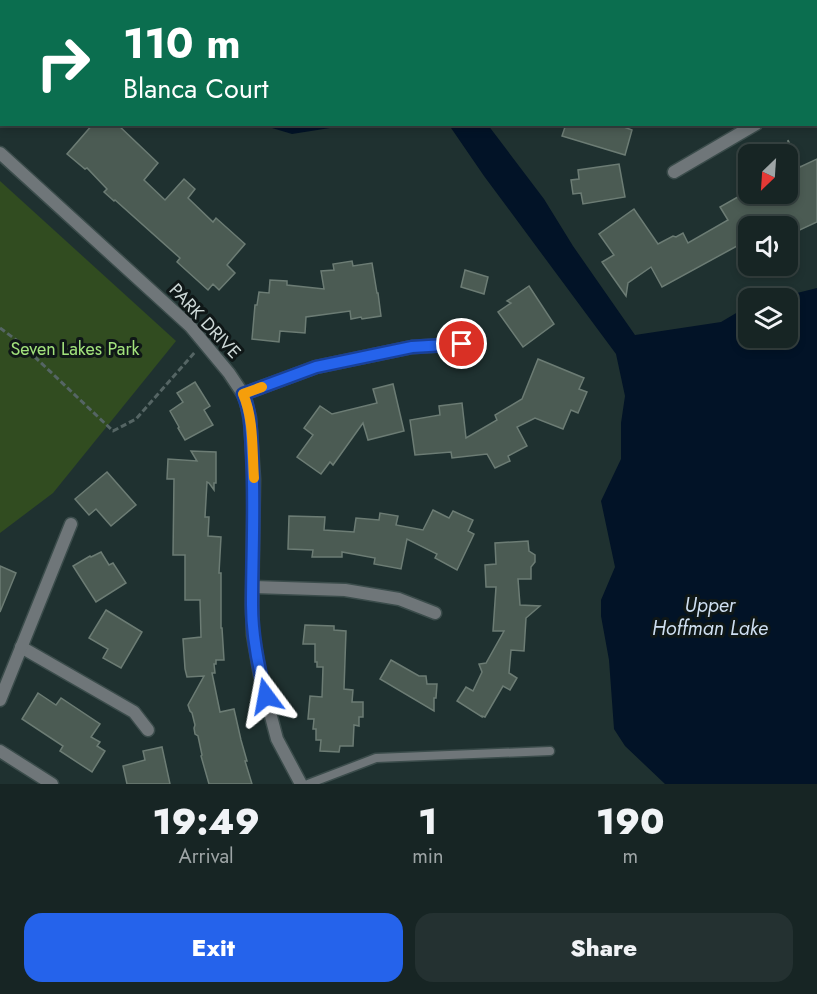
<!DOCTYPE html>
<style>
:root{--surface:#172524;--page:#243131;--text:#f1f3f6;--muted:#9ea5a6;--line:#364241;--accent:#2563eb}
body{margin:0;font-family:Jost,sans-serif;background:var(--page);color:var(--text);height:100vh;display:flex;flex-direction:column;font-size:22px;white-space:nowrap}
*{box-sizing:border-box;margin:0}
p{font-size:20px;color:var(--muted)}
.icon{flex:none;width:33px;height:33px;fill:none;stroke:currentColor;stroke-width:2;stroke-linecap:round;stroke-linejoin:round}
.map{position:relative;height:784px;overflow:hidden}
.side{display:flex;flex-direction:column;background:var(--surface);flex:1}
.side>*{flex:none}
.guide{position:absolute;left:0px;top:0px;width:818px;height:126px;box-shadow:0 3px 9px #0003,0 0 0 2px var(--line);background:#0b6e4f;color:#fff;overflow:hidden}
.needle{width:39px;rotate:205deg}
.tools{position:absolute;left:738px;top:144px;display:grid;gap:12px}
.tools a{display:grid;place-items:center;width:60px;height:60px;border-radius:12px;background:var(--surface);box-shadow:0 3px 9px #0003,0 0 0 2px var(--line);font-size:30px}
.pin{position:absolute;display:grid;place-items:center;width:51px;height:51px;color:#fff;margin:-26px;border:3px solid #fff;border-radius:50%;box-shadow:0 2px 6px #0007}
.me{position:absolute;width:66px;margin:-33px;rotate:347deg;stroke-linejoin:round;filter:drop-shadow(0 0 4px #0008)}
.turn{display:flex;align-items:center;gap:21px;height:126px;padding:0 24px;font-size:27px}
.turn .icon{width:78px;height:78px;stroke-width:2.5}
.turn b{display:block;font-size:42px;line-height:51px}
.eta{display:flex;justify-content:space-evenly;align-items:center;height:102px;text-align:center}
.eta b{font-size:36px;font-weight:800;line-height:42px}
.button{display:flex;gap:12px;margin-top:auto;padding:12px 24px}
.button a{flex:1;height:69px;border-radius:18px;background:var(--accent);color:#fff;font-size:24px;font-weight:800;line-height:69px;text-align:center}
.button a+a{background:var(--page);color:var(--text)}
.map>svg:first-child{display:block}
</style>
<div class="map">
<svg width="817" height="784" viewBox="0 0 817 784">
<rect width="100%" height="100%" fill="#1f3130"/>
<!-- green -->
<path fill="#314c20" d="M0 181 176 341 53 493 0 533Z"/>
<!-- water -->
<g fill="#021327">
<path d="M65 0H650L648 2H66Z"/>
<path d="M262 125V124L349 125 292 134Z"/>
<path d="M449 125H488L544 199 573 246 635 335 721 322 748 306V338H788V298H777L817 288V784H665L625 746 614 729 609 660 601 616V600L615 567 601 501 621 459V423L625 396 616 354 484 176Z"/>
</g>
<!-- building -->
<g fill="#4b5b53" stroke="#6c7c74" stroke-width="1.5">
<path d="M93 124H117L158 163 144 180 165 200 184 179 195 189 188 198 213 222 216 218 245 244 227 265 235 273 219 290 213 284 208 290 177 262 180 258 115 200 114 201 104 192 107 189 87 168 85 169 67 154Z"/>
<path d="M566 124H616L632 130 625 155 562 136Z"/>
<path d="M788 140 800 167 817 159V222L789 235 788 226H748V240L662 287 651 267 628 283 626 296 602 262 614 255 599 234 634 209 658 244 673 236 676 237 683 233 688 243 728 220 720 207 743 194H788Z"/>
<path d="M619 164 625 197 583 204 581 193 573 194 571 180 579 179 578 170Z"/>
<path d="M352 261 353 266 372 263 377 293H378L381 316 362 319 361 317 351 319 350 311 306 317 305 333 280 331 279 342 252 339 255 305H257L259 292 269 293 270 280 287 281V285L324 289 321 271 334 270 333 264Z"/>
<path d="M465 270 488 277 484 294 461 287Z"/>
<path d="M529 286 554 324 523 347 498 312 511 303 507 301Z"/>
<path d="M538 359 584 378 579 389 587 392 578 413 571 410 563 429 535 418 517 427 527 446 508 456 510 461 495 468 487 454 452 458 451 452 415 455 410 420 440 415 439 406 462 403 466 438 497 420 495 415 522 399Z"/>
<path d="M195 382 210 406 204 410 213 425 185 440 178 428 179 427 170 411 183 402 177 393Z"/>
<path d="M393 384 404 431 368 440 363 423 333 465 330 462 321 474 297 457 313 435 304 428 320 406 332 414 377 403 373 389Z"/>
<path d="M191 451 216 452V483H214V490L209 483 207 482 205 517H209L208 536 221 537 219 573H221V628H222L224 660H216V664H214L215 673H212L220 712 234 709 241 740 247 761H245L252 784H209L201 756 202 755 198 736 195 734 194 728 195 725 192 713 190 711 188 705 204 676 187 677 185 669 183 639 201 637 200 600H185V555H173L174 479H167L168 459 197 461Z"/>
<path d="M107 472 136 505 111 526 96 509 89 515 75 499Z"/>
<path d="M433 510 449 518 453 511 473 520 468 531 474 534 457 570 435 558 437 554 407 539 401 569 374 564 375 558 342 552V557H312L313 550 288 549 289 516 325 517 324 530 354 532 356 518 379 520 380 513 398 516 396 525 423 530Z"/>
<path d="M528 541 529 551 535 555V562L531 567V579H518L520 605 540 606 526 618 524 651 511 650 509 673 517 678 510 690 503 686 485 717 482 716V717L457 701 466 687 473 691 482 672 479 664 486 663 504 631H493L496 587H486L485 565 496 564 495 543Z"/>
<path d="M101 552 109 565 113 563 126 583 96 602 73 566 90 556 91 557Z"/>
<path d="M0 566 16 573 0 612Z"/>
<path d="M106 610 142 632 121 668 103 658 108 649 89 638Z"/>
<path d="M305 625 334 626V630L346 631 344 689 353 690 352 702H363V717H359V726L354 725 353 746H340L339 752 320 751 321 740H316V729H313L314 719H308L310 696 322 697 323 667H317V662H315V644H303Z"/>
<path d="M391 660 419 676H426L427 684H437L436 698H434V711L380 679Z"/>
<path d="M38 693 56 705 61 698 100 724 91 737 100 742 97 746 105 751 92 772 60 751 63 746 22 719Z"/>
<path d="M162 747 170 784H127L123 766 145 760 143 751Z"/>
</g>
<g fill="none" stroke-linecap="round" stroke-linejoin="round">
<defs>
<path id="lane" d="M308 784 376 758 550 751"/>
<g id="street">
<path d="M816 90H817"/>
<path d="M0 153 190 326 229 373 243 394 246 402 250 418 254 479 252 606 253 635 260 675 277 739 301 784"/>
<path d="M674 172 756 124"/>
<path d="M243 394 316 367 412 347 462 344"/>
<path d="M253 587 345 590 399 599 435 613"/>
<path d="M21 647 134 712 148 730"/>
<path d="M0 700 71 524"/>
<path d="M0 751 52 784"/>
</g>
</defs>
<!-- lane casing -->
<use href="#lane" stroke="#3b4c4b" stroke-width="11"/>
<!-- street casing -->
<use href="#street" stroke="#3b4c4b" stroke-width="15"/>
<!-- path -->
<path stroke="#556564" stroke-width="3" stroke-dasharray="6 3" stroke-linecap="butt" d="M0 328 19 342 113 431 136 419 195 352"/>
<!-- lane -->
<use href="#lane" stroke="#6f7679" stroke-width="8"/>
<!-- street -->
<use href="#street" stroke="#6f7679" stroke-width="12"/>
</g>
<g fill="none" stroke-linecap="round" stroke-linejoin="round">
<defs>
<path id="route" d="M266 696C258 666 252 636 252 605 252 554 255 503 252 453 251 433 251 412 243 394L316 367 412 347 462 344"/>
</defs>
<!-- route casing -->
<use href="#route" stroke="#184099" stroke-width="15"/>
<!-- route -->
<use href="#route" stroke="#2563eb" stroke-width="10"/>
<!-- slow -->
<path stroke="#f59e0b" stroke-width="10" d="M254 478C252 451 254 419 243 394L262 387"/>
</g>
<g text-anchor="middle" stroke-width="6" stroke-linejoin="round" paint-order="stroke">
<!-- street labels -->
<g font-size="18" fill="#cdd8d7" stroke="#0f1717">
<text transform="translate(205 321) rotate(47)" y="6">PARK DRIVE</text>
</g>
<!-- park labels -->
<g font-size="18" fill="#a2e27c" stroke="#0f1717">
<text x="75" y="355">Seven Lakes Park</text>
</g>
<!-- water labels -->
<g font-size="20" font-style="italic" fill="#cedef0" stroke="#0f1717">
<text x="710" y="612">Upper<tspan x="710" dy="23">Hoffman Lake</tspan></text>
</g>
</g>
</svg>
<div class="tools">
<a><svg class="needle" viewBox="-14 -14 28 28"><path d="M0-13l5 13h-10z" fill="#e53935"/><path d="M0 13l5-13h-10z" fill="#9ea5a6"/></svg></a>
<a><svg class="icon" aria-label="sound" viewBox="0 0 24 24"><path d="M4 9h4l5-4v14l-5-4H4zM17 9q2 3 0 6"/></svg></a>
<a><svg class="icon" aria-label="layers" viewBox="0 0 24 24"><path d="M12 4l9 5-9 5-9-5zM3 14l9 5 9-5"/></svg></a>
</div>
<div class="pin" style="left:462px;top:344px;background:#d93025"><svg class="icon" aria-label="arrive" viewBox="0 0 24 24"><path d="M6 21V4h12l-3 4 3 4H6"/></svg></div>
<svg class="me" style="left:266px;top:696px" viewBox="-20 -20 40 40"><path d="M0-17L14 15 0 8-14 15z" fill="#2563eb" stroke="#fff" stroke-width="4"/></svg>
<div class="guide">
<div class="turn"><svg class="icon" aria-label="right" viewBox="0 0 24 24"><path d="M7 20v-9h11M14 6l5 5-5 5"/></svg><div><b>110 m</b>Blanca Court</div></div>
</div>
</div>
<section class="side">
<div class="eta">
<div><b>19:49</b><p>Arrival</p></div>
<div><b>1</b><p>min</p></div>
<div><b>190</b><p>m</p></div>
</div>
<div class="button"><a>Exit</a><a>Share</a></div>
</section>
